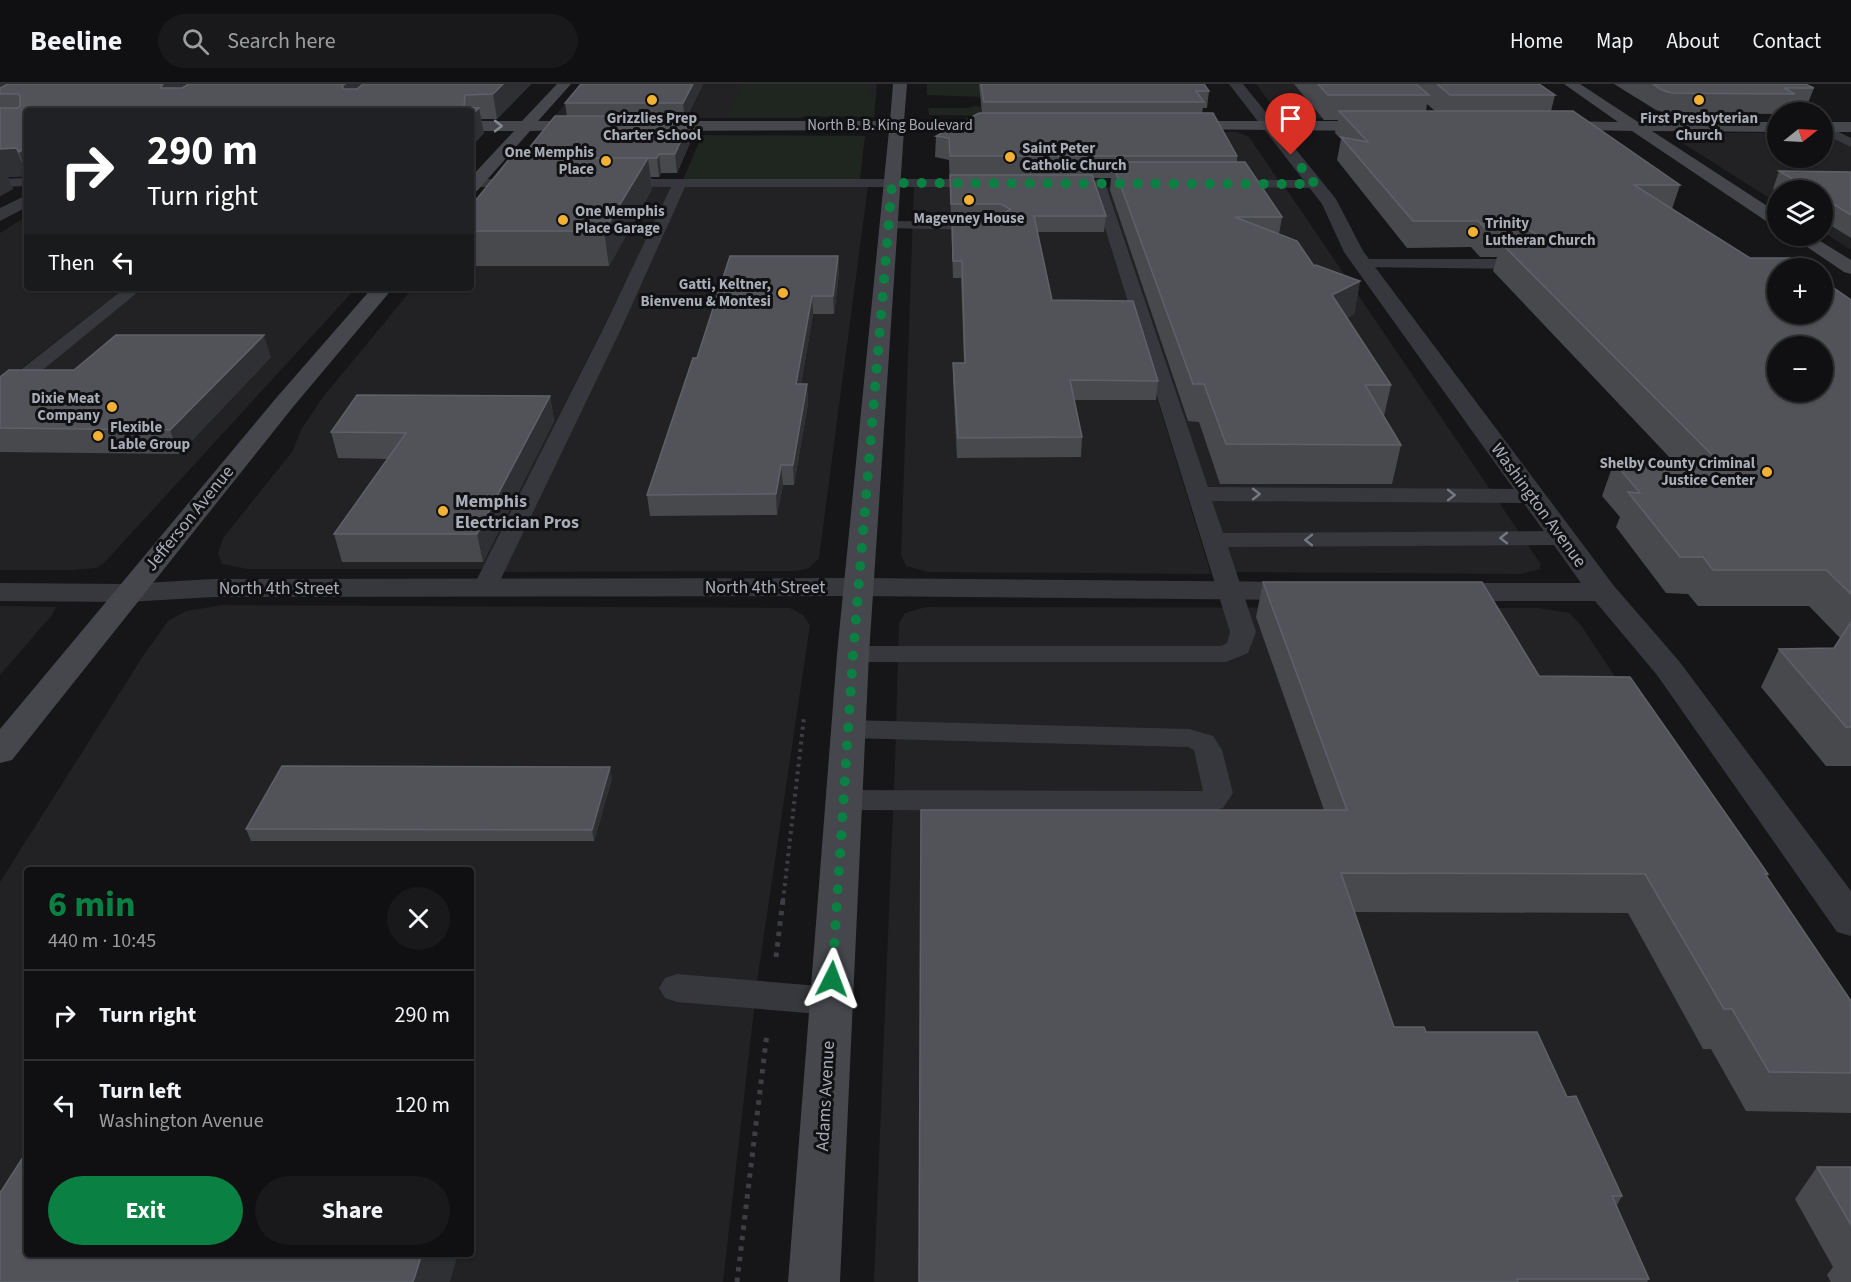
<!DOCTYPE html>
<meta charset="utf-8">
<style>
:root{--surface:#101012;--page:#19191b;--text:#f1f3f6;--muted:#9c9d9f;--line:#303032;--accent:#0b8043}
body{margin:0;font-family:"Source Sans 3",sans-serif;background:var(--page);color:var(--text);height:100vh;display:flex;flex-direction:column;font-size:22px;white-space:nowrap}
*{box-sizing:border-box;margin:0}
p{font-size:20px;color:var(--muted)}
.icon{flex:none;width:33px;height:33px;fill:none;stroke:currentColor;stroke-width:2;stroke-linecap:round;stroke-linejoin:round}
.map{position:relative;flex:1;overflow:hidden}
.panel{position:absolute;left:24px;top:783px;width:450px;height:390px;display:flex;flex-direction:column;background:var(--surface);border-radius:6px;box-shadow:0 2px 4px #0004,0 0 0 2px var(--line)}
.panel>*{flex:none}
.banner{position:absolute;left:24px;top:24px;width:450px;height:183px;border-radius:6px;box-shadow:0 2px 4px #0004,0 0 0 2px var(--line);background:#202124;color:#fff;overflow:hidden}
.needle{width:39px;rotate:72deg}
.fabs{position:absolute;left:1767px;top:18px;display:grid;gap:12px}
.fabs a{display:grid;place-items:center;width:66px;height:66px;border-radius:50%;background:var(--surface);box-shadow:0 2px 4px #0004,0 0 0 2px var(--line);font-size:30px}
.pin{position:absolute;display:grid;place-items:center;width:51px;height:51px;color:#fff;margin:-62px -26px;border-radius:50% 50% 50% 0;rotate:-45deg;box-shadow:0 0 6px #0007}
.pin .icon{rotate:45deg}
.me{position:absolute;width:66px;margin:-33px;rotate:3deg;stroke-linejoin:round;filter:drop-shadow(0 0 4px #0008)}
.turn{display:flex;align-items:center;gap:21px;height:126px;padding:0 24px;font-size:27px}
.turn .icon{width:78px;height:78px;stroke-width:2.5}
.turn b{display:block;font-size:42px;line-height:51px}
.then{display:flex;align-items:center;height:57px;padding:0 24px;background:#0003;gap:12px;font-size:22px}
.round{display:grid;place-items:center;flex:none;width:63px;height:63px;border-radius:32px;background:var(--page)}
.summary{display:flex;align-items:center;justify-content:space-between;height:102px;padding:0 24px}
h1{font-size:36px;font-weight:700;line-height:45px;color:var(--accent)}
.button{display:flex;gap:12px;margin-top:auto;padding:12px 24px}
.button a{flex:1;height:69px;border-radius:36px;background:var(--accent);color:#fff;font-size:24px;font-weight:700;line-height:69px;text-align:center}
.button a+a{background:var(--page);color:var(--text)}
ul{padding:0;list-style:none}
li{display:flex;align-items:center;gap:18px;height:90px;padding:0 24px;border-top:2px solid var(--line)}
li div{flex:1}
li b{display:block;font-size:22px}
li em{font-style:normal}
header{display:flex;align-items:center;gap:36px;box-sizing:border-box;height:84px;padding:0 30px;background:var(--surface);border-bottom:2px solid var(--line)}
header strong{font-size:28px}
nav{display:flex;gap:33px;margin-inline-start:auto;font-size:21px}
.search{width:420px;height:54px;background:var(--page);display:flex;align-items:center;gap:15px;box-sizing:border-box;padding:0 21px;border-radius:33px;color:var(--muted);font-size:22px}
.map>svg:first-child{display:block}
</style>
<header>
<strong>Beeline</strong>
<div class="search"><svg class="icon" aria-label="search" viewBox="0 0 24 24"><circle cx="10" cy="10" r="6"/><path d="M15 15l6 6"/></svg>Search here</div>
<nav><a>Home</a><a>Map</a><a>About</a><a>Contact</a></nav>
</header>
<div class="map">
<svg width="1851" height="1198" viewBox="0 0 1851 1198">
<rect width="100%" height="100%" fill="#161618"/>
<!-- built -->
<g fill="#222225" fill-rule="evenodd">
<path d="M581 0H877L876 12 796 13 807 17 802 34H557L555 32Z"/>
<path d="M1256 0H1387L1416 35 1285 34 1280 32Z"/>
<path d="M1223 48H1237L1249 53 1279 97H1170Z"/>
<path d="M1682 49H1777L1778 74H1822L1823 50 1851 62V166L1823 148 1822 106H1778L1777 119 1673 53Z"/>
<path d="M496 101 667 102 672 105 483 485H248L222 480 218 469 223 454 292 368 302 344 323 313 413 204H471V132Z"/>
<path d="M686 101 868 102 819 474 809 484 797 487 504 488Z"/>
<path d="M1092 102 1211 490 928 488 906 482 901 471 914 103Z"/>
<path d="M1106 103H1285L1540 479V485L1521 490 1232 488Z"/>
<path d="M27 132V204H125L0 301V149Z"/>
<path d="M143 204H356L104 479 96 484 73 486H0V318Z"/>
<path d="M222 521 790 524 803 531 810 541 758 891 723 1198H0V798L143 572 168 537 186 527ZM27 786H471V1170H27Z"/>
<path d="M0 522 56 523 52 531 0 591Z"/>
<path d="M926 523 1537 524 1570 529 1583 544 1851 953V1198H874L895 678 899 539 905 529Z"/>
</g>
<!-- green -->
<g fill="#1e261f">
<path d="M743 0H870L868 12H876L874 33 727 32Z"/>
<path d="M927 0H983L985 13 927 11Z"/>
<path d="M974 22 987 23 995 32 929 31 928 24H968Z"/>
<path d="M702 51 865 52 860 96H683Z"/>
</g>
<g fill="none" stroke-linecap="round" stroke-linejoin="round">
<!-- path-far1 -->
<path stroke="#3d3f44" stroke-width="4" stroke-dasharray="3 4.5" stroke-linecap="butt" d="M783 817 804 633"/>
<!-- path -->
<g stroke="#3d3f44" stroke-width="5" stroke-dasharray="4.5 6" stroke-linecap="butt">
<path d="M776 873 783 815"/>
<path d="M737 1198 767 949"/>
</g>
<!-- lane -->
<g fill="#37383d" fill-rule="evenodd">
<path d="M1822 40 1851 54V63L1822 49Z"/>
<path d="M27 94V102L0 103V95Z"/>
<path d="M471 95H527L534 99 527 103H471Z"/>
<path d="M616 95H986L993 99 986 103H685L622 243 497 503 494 508 485 510 476 508 473 503 604 243 671 103 611 102 609 99 611 96Z"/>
<path d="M1098 95 1105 99 1208 403 1532 405 1540 407 1543 412 1540 417 1532 419 1212 417 1223 449 1563 447 1571 449 1575 454 1571 459 1563 461 1228 463 1256 548 1248 569 1226 578H853L844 576 840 570 844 564 853 562H1221L1227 559 1230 548 1091 99Z"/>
<path d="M1225 96H1315L1322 100 1315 104 1220 103 1218 100 1220 97Z"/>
<path d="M888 137 989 138 996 142 989 146 883 144 881 141 883 138Z"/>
<path d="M1364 175H1522L1530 180 1522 185 1358 183 1356 180 1358 177Z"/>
<path d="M125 204H143L7 315 0 317V302Z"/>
<path d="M848 636 1189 645 1213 652 1222 666 1233 709 1223 724 1212 727 843 726 832 723 828 716 832 709 843 706 1203 707 1194 666 1188 663 848 654 838 651 834 645 838 639Z"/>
<path d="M677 890 831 903 844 907 849 917 844 927 831 931 677 918 665 914 659 904 665 894Z"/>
</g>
<!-- street -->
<g fill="#37383d" fill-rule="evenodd">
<path d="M1229 0H1243L1336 115 1363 167 1614 502 1679 577 1851 807V852L1837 848 1657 591 1595 517H1445L1434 514 1430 508 1434 502 1445 499H1581L1344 168 1322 120Z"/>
<path d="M27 111V123L0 137V124Z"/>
<path d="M859 494 1306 498 1317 501 1321 507 1317 513 1306 516 859 512 214 513 127 518 0 517V499L127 500 214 495Z"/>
</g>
<!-- secondary -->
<g fill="#45474d" fill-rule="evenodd">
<path d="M557 0H571L538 37H592L597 39 600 42 597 45 530 47 477 107 471 108V93L514 47H471V37H522Z"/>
<path d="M893 0H907L904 37H1000L1007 41 1000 45 904 46 869 570 840 1198H788L837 570 889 46 644 47 636 42 644 37H890Z"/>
<path d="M1564 0H1580L1638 38H1778V48L1652 47 1778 129V142L1772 141 1632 47 1545 45 1542 42 1550 37 1618 38Z"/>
<path d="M1175 37H1381L1389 42 1381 47 1170 45 1167 42Z"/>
<rect x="1822" y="38" width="29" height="10"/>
<path d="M1791 152H1812L1851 176V190L1844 188Z"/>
<path d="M372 204H393L293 323 12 676 0 679V645L277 313Z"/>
</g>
</g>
<!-- wall -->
<g fill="#47494d" fill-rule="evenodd">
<path d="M0 0H531L497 35H481L484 49 471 63V27H27V92L8 93 13 105 0 112Z"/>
<path d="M581 0H703L685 36H676L690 59 677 89H661L659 93H651L652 105 609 182H471V122L567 32 565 19Z"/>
<path d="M979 0H1204L1209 7 1207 24H1203L1202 29 1237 72V78L1282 133 1279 150 1314 182 1360 197 1354 230 1347 234 1391 301 1384 332 1401 361 1392 400H1220L1199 338 1188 337 1110 106 1111 94H1093L1106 132 1104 148H1037L1052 216 1158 297 1156 316H1074L1082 353 1081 373 957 374 953 298V279H964L961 194H953L949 76 935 73 936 52 982 29Z"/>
<path d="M1294 0H1539L1555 11 1551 27 1680 101 1672 125 1750 174 1851 216V682H1826L1761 603 1779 565 1834 564 1840 554 1809 522H1698L1688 510 1666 509 1616 443 1620 433 1602 412 1614 378 1672 376 1493 187 1497 173H1480L1471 163 1407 164 1337 76 1341 55 1335 49 1338 36H1324ZM1427 20 1435 27H1426Z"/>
<path d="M1614 0H1805L1814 4 1806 24H1790L1788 28H1778V30L1666 29 1656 26Z"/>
<path d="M1779 87 1851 88V154L1822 136V106H1778V108L1773 105Z"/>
<path d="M838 172 839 189 834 230H813L801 300H807L808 319 794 401H783L777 431 650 432 647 411 697 274Z"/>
<path d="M271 273 179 370 0 368V293L74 286Z"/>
<path d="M550 312 554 337 483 478H342L334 450 388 375 338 374 331 348Z"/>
<path d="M1263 498 1539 592 1768 790 1767 793 1851 917V1029L1746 1027 1711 965H1703L1628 829 1354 828 1394 943 1426 948 1567 1013 1622 1112 1616 1123 1649 1195 1647 1198H919L1324 726 1256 533Z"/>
<path d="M612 694 594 757H251L246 745Z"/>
<path d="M1817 1083H1851V1198H1831L1827 1191 1833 1183 1795 1115Z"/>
</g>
<!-- shaded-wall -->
<g fill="#2f3033">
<path d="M0 0H42L18 11V10H0Z"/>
<path d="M163 0H209L170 25 161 4 162 1Z"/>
<path d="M345 0H379L348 27 342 2Z"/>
<path d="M503 0H531L497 35 493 10Z"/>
<path d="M693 0H703L685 36 683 19Z"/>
<path d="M479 24 484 49 471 63V32Z"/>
<path d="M688 41 690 59 677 89 675 70Z"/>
<path d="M27 63V90L19 68Z"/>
<path d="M16 64 27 92 8 93 13 105 0 112V65Z"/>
<path d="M659 70 661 89 659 93 657 74Z"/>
<path d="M648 74 652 105 609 182 604 147Z"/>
<path d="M838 172 839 189 834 230 833 212Z"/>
<path d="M1360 197 1354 230 1326 245 1332 211Z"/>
<path d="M812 212 813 230 798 319 796 300Z"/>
<path d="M264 251 271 273 179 370 170 346Z"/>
<path d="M807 300 808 319 794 401 793 381Z"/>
<path d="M550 312 554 337 483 478 477 450Z"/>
<path d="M781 381 783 401 777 431 776 410Z"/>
<path d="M610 683 612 694 594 757 592 746Z"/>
<path d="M471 1096 476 1110 471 1127Z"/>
<path d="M422 1170H458L450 1198H413Z"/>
</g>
<!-- building -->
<g fill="#525359" stroke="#5f6168" stroke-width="1.5" fill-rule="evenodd">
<path d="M8 0H163L162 1 161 4H182L189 0H345L342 2 344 5H357L363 0H503L493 10 465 11 464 23 479 24 471 32V27H27V63L19 68 16 64 0 65V24H17L20 22V12L18 10H0V4Z"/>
<path d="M581 0H693L683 19H565Z"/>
<path d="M981 0H1204L1209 7H1196L1204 18H984Z"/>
<path d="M1318 0H1416L1429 11H1328Z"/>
<path d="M1437 0H1539L1555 11H1450Z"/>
<path d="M1653 0H1805L1814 4H1784L1795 10 1672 9 1662 6Z"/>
<path d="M1339 27H1573L1680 101H1634L1750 174H1790L1805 184H1778V230H1822V196L1851 216V510L1826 486H1713L1703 473H1680L1628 408 1640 409 1614 378 1717 376 1501 159 1529 160 1540 152 1529 146H1487L1478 137H1413L1341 53 1368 58ZM1778 262H1822V308H1778Z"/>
<path d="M979 29H1213L1237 72H950L949 54 936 52Z"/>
<path d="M555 32H676L673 35 688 41 675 70H659L657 74H521Z"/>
<path d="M510 74H648L604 147H471V122Z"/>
<path d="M1112 78H1245L1282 133H1235L1297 157 1314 182 1316 181 1360 197 1332 211 1391 301H1365L1401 361 1226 360 1204 300H1193Z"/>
<path d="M1779 87 1851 88V131L1822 113V106H1811Z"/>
<path d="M950 91H1092L1106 132H1034L1052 216 1133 217 1158 297 1070 296 1082 353 958 354 953 279H965L962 177H953L952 131 1000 132 1010 125 1001 120H951Z"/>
<path d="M730 172H838L833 212H812L796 300H807L793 381H781L776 410 647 411 693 274H697Z"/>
<path d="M116 251H264L170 346 0 344V293L9 286H74Z"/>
<path d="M357 311 550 312 477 450H334L406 349 331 348Z"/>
<path d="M1263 498H1482L1539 592 1630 593 1768 790H1765L1851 917V989L1769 988 1732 925H1724L1645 790 1341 789 1394 943H1424L1426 948H1537L1567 1013 1576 1012 1622 1112H1612L1649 1195H1517L1518 1198H919L921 726H1347Z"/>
<path d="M1851 538V643H1846L1779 565 1834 564Z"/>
<path d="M282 682 610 683 592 746 246 745Z"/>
<path d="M27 1067V1170H422L413 1198H0V1109Z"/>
<path d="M1817 1083H1851V1141Z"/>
</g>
<!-- one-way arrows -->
<defs><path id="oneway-chevron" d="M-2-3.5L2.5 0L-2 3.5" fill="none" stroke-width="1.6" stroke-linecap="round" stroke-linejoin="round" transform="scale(1.5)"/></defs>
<use stroke="#858993" href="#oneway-chevron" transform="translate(498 42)"/>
<g stroke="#757881">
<use href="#oneway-chevron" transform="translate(1256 410)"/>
<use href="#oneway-chevron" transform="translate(1451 411)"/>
<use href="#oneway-chevron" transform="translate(1504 454) rotate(180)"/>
<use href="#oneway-chevron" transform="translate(1309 456) rotate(180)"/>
</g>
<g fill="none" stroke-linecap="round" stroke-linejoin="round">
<!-- route -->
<path stroke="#0b8043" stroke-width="10" stroke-dasharray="0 18" d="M832 895 853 570 892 99 1315 100 1291 71"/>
</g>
<!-- markers -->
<g fill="#f2b134" stroke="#111113" stroke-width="2">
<circle cx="652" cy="16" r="6"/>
<circle cx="1699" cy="16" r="6"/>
<circle cx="1010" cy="73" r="6"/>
<circle cx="606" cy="77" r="6"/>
<circle cx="969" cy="116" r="6"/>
<circle cx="563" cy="136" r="6"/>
<circle cx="1473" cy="148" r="6"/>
<circle cx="783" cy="209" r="6"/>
<circle cx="112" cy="323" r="6"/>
<circle cx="98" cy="352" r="6"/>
<circle cx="1767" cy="388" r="6"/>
<circle cx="443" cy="427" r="6"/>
</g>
<g text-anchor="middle" stroke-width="6" stroke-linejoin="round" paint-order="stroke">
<!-- far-poi labels -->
<g font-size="15" font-weight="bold" fill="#a8adb8" stroke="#111113" text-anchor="start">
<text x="652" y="39" text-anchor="middle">Grizzlies Prep<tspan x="652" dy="17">Charter School</tspan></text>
<text x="1699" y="39" text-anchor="middle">First Presbyterian<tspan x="1699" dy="17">Church</tspan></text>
<text x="1022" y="69">Saint Peter<tspan x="1022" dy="17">Catholic Church</tspan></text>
<text x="594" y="73" text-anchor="end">One Memphis<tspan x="594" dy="17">Place</tspan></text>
<text x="575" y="132">One Memphis<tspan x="575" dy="17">Place Garage</tspan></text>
<text x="969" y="139" text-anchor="middle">Magevney House</text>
<text x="1485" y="144">Trinity<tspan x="1485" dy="17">Lutheran Church</tspan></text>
<text x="771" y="205" text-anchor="end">Gatti, Keltner,<tspan x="771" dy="17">Bienvenu &amp; Montesi</tspan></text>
<text x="100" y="319" text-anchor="end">Dixie Meat<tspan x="100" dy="17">Company</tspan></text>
<text x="110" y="348">Flexible<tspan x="110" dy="17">Lable Group</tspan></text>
<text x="1755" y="384" text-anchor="end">Shelby County Criminal<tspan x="1755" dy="17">Justice Center</tspan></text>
</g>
<!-- far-street labels -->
<g font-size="15" fill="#a8adb8" stroke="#111113">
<text x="890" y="46">North B. B. King Boulevard</text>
</g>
<!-- poi labels -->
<g font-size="18" font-weight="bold" fill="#a8adb8" stroke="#111113" text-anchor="start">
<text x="455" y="423">Memphis<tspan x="455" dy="21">Electrician Pros</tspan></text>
</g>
<!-- street labels -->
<g font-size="18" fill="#a8adb8" stroke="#111113">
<text transform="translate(1539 421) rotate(54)" y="6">Washington Avenue</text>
<text transform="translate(189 434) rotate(-51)" y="6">Jefferson Avenue</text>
<text x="765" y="509">North 4th Street</text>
<text x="279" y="510">North 4th Street</text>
<text transform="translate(825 1012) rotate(-87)" y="6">Adams Avenue</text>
</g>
</g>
</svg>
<div class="fabs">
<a><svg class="needle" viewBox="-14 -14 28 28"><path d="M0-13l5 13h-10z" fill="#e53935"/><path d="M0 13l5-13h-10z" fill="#9c9d9f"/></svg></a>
<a><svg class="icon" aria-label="layers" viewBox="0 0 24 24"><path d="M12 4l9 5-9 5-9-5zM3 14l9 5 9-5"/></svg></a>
<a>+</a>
<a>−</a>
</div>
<div class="pin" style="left:1291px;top:71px;background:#d93025"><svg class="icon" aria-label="arrive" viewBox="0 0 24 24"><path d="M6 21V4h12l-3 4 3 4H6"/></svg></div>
<svg class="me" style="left:832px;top:895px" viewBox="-20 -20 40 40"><path d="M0-17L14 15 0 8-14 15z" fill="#0b8043" stroke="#fff" stroke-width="4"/></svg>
<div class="banner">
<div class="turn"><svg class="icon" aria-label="right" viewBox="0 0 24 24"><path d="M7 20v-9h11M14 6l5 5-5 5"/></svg><div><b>290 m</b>Turn right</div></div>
<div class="then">Then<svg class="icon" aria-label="left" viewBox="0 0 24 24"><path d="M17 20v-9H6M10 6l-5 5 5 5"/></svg></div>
</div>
<section class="panel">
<div class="summary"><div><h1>6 min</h1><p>440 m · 10:45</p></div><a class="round"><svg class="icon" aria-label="close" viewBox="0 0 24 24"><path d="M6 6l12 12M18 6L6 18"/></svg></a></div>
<ul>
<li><svg class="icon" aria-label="right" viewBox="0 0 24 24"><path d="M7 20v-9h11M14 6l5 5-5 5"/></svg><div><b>Turn right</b></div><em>290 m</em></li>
<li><svg class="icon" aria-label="left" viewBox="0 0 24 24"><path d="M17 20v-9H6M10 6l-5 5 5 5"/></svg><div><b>Turn left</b><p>Washington Avenue</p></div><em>120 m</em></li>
</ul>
<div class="button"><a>Exit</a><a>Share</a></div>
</section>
</div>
